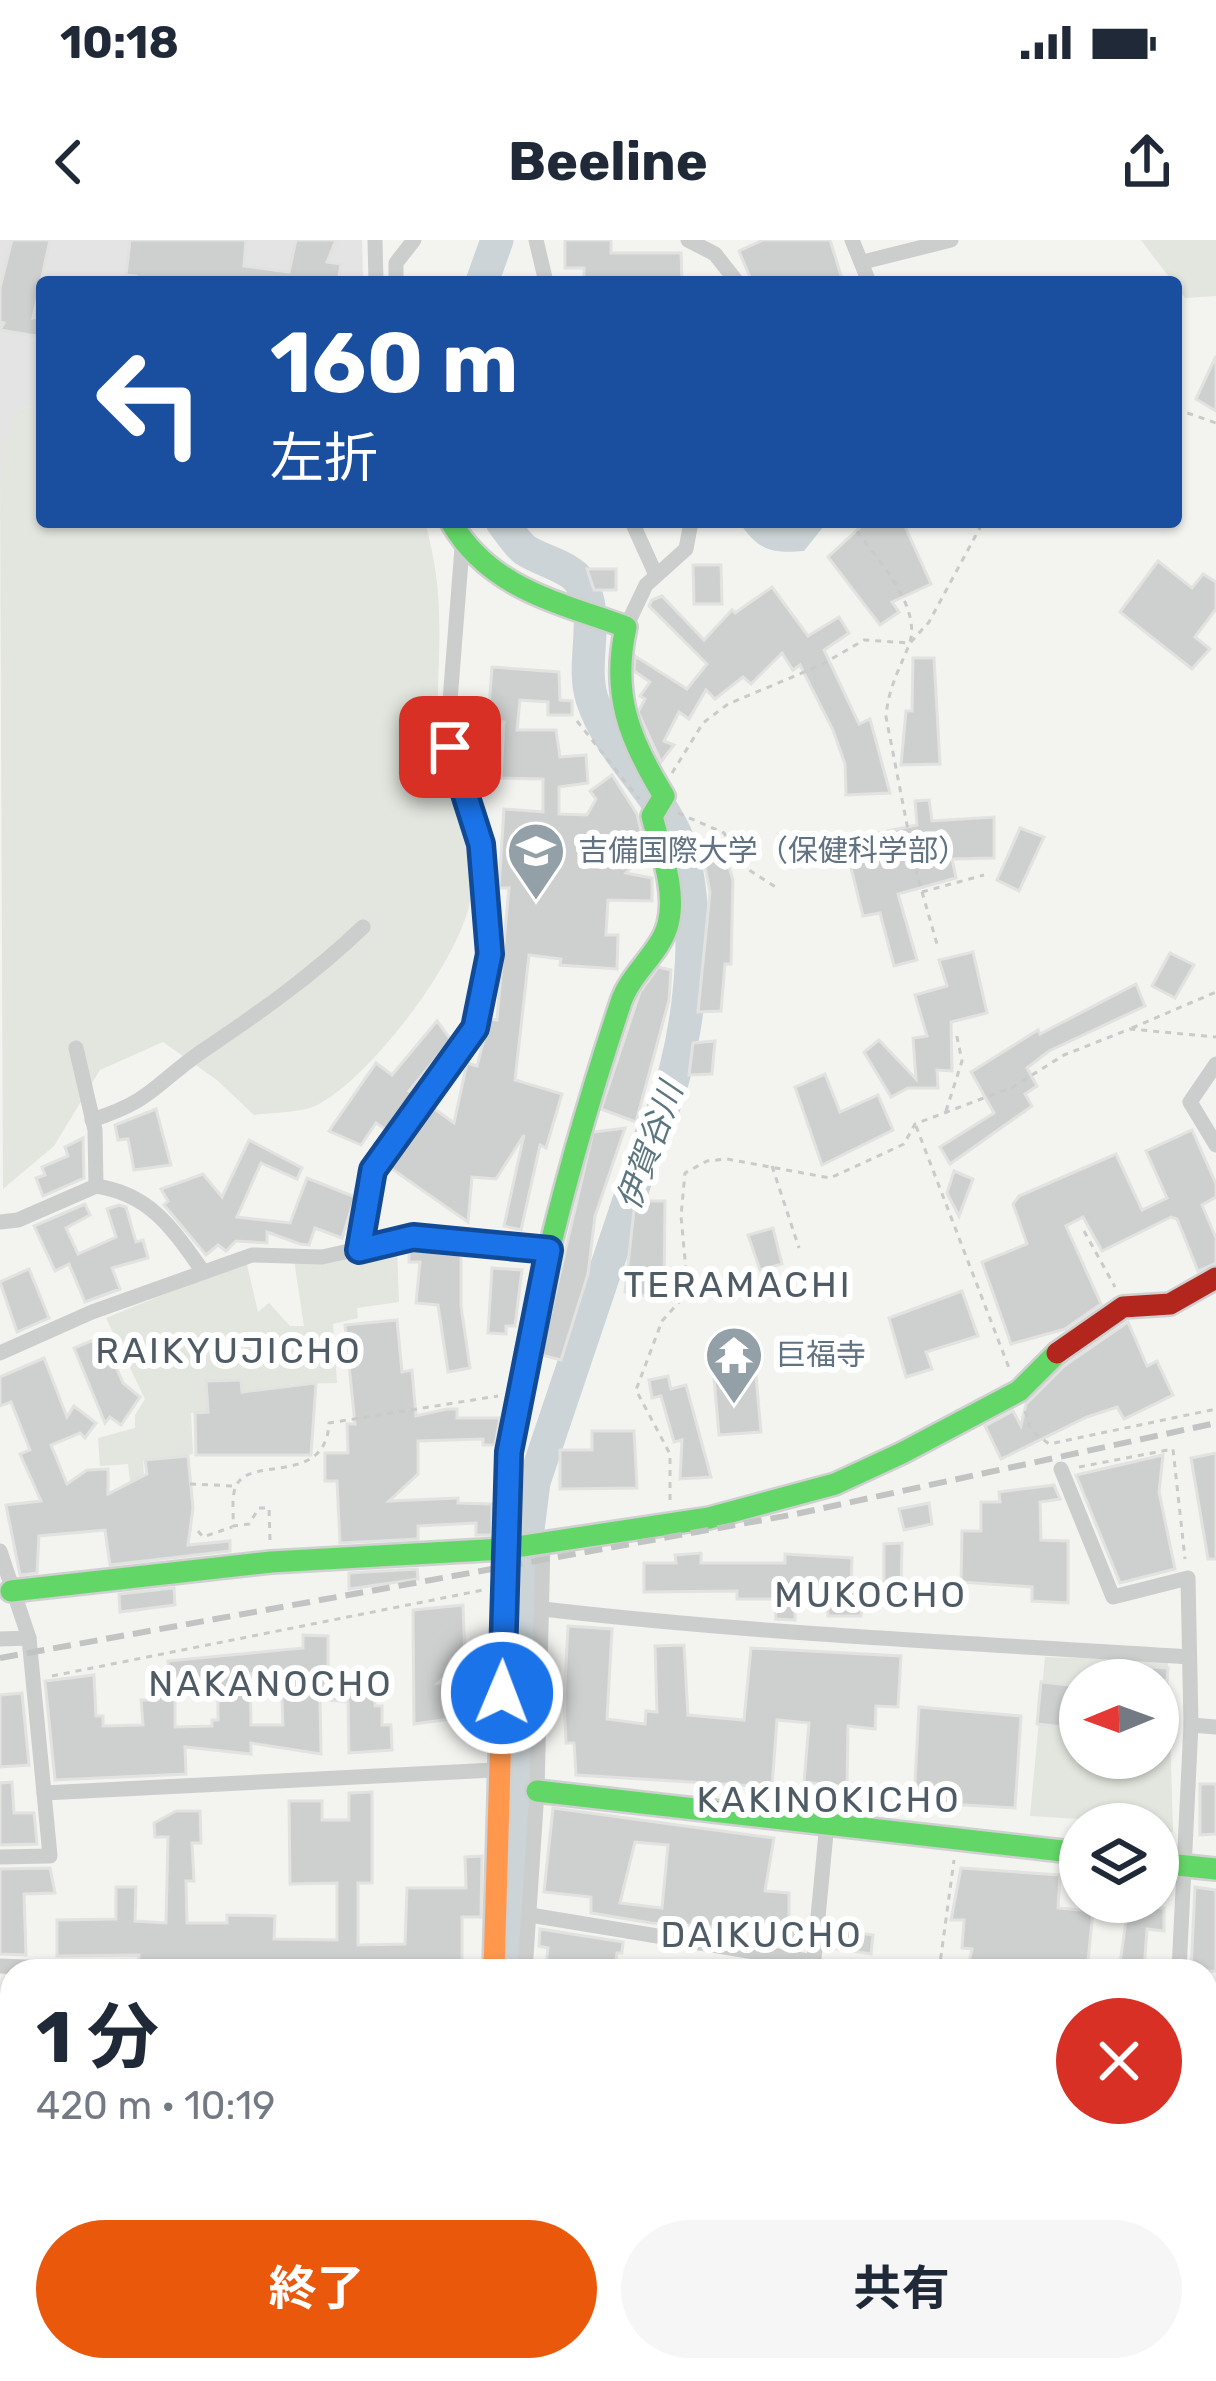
<!DOCTYPE html>
<html lang="ja">
<meta charset="utf-8">
<style>
:root{--surface:#fff;--page:#f6f6f7;--text:#1f2937;--muted:#747a83;--accent:#ea580c}
body{margin:0;font-family:Rubik,"Noto Sans JP",sans-serif;background:var(--page);color:var(--text);height:100vh;display:flex;flex-direction:column;font-size:45px;white-space:nowrap}
*{box-sizing:border-box;margin:0}
p{font-size:39px;color:var(--muted)}
.icon{flex:none;width:66px;height:66px;fill:none;stroke:currentColor;stroke-width:2;stroke-linecap:round;stroke-linejoin:round}
.map{position:relative;flex:1;overflow:hidden}
.details{position:absolute;left:0px;top:1719px;width:1218px;height:423px;display:flex;flex-direction:column;background:var(--surface);border-radius:36px 36px 0 0;box-shadow:0 3px 9px #0004}
.details>*{flex:none}
.guide{position:absolute;left:36px;top:36px;width:1146px;height:252px;border-radius:12px;box-shadow:0 3px 9px #0004;background:#1a4fa0;color:#fff;overflow:hidden}
.needle{width:78px;rotate:269deg}
.fabs{position:absolute;left:1059px;top:1419px;display:grid;gap:24px}
.fabs a{display:grid;place-items:center;width:120px;height:120px;border-radius:50%;background:var(--surface);box-shadow:0 3px 9px #0004;font-size:60px}
.pin{position:absolute;display:grid;place-items:center;width:102px;height:102px;color:#fff;margin:-51px;border-radius:24px;box-shadow:0 6px 18px #0006}
.me{position:absolute;width:132px;margin:-66px;rotate:1deg;stroke-linejoin:round;filter:drop-shadow(0 0 9px #0008)}
.turn{display:flex;align-items:center;gap:42px;height:252px;padding:0 36px;font-size:54px}
.turn .icon{width:156px;height:156px;stroke-width:2.5}
.turn b{display:block;font-size:84px;line-height:102px}
.round{display:grid;place-items:center;flex:none;width:126px;height:126px;border-radius:63px;background:var(--page)}
.headline{display:flex;align-items:center;justify-content:space-between;height:204px;padding:0 36px}
h1{font-size:72px;font-weight:700;line-height:90px}
.cta{display:flex;gap:24px;margin-top:auto;padding:24px 36px}
.cta a{flex:1;height:138px;border-radius:72px;background:var(--accent);color:#fff;font-size:48px;font-weight:700;line-height:138px;text-align:center}
.cta a+a{background:var(--page);color:var(--text)}
.status{display:flex;justify-content:space-between;align-items:center;height:84px;padding:0 60px;background:var(--surface);direction:ltr}
.status svg{height:33px;fill:currentColor}
header{display:flex;justify-content:space-between;align-items:center;height:156px;padding:0 36px;background:var(--surface);font-size:54px;font-weight:700}
.map>svg:first-child{display:block}
</style>
<div class="status"><b>10:18</b><svg viewBox="0 0 49 12"><path d="M0 12V9h3v3zM5 12V6h3v6zM10 12V3h3v9zM15 12V0h3v12zM26 1h20v11H26zM47 4h2v5h-2z"/></svg></div>
<header><svg class="icon" aria-label="back" viewBox="0 0 24 24"><path d="M15 5l-7 7 7 7"/></svg>Beeline<svg class="icon" aria-label="share" viewBox="0 0 24 24"><path d="M12 15V3M7 8l5-5 5 5M5 13v7h14v-7"/></svg></header>
<div class="map">
<svg width="1216" height="2141" viewBox="0 0 1216 2141">
<rect width="100%" height="100%" fill="#f3f3f0"/>
<!-- built -->
<path fill="#e3e4e3" d="M0 0H362L363 42H42V164L20 169 5 235 0 236Z"/>
<!-- green -->
<g fill="#e2e6de" fill-rule="evenodd">
<path d="M1141 0H1216V56L1185 58Z"/>
<path d="M42 164V282H425C447 363 437 403 438 483 439 536 476 605 471 654 466 713 371 838 317 865 301 873 273 872 254 875L217 840 163 802 100 830 54 906 3 949 0 236 5 234 1 208 20 169Z"/>
<path d="M397 1009 399 1062 357 1068 358 1078 333 1084 337 1143 290 1144V1151L243 1170 241 1140 207 1141 208 1172 191 1173 193 1214 143 1220 146 1276 190 1274 192 1291 136 1295 128 1224 100 1226 98 1198 135 1188V1175L145 1159 106 1078 246 1021 258 1072 269 1063 290 1086H304L294 1020Z"/>
<path d="M1045 1417 1168 1421 1173 1592 1158 1590V1584L1030 1576ZM1080 1440H1158V1518H1080Z"/>
</g>
<!-- water -->
<path fill="#ccd4d7" d="M739 282H827L804 311C771 314 758 310 739 282Z"/>
<g fill="none" stroke-linecap="round" stroke-linejoin="round">
<!-- river -->
<g stroke="#ccd4d7" stroke-width="33">
<path d="M482 42 497 0"/>
<path d="M502 282C509 291 516 303 525 310 541 321 570 326 580 342 602 376 580 421 592 459 609 511 651 543 674 591 709 662 689 828 651 895L534 1242 522 1337 509 1731"/>
<path d="M454 2141 455 2130"/>
</g>
</g>
<!-- building -->
<g fill="#cecfcf" stroke="#e2e2e0" stroke-width="3" fill-rule="evenodd">
<path d="M12 0H50L33 78 42 76V97L0 90 4 83 0 82V48Z"/>
<path d="M130 0H246L244 26 289 32 296 0H336L327 22 341 24 338 42H135L136 36 126 35Z"/>
<path d="M565 0H611V13H681L682 42H584V28H565Z"/>
<path d="M763 0H830L843 42 778 38 781 42H752L739 11Z"/>
<path d="M1216 116V171L1196 159Z"/>
<path d="M866 282H903L931 344 892 362 899 372 880 385 828 317Z"/>
<path d="M1158 321 1192 348 1203 334 1216 342V369L1195 397 1210 409 1192 429 1120 372Z"/>
<path d="M693 325H721L722 364H694Z"/>
<path d="M587 329H616V350H594Z"/>
<path d="M772 347 808 396 839 377 849 393 824 410 859 484 870 479 890 553 846 555 845 524 833 490 800 425 793 430 782 413 751 444 743 437 715 459 706 450 689 479 679 472 664 501 674 505 661 522 638 472 645 459 640 456 650 442 634 431 635 416 687 449 707 424 649 366 652 360 662 356 704 400 732 370 735 373Z"/>
<path d="M913 418H934L940 524 901 525 906 471H912Z"/>
<path d="M492 427 559 432 560 460 572 461V475H548V462L520 460 517 490H556L560 517 586 515 588 543 559 547V574L587 575 596 559 590 551 612 535 637 574 646 612 626 633 652 638V661L608 660 606 695H618L617 729 560 725 561 719 529 715 515 840 562 854 546 908 540 905 521 990 504 986 524 895 496 939 472 937 468 982 389 927 432 867 454 883 467 823 477 826 489 779 497 780 509 648H499L504 569 543 572V539L501 538 504 482 488 480Z"/>
<path d="M929 560 932 581 994 577V618L952 619 956 638 898 654 917 720 894 726 880 673 863 676 844 600 917 585 915 561Z"/>
<path d="M1020 588 1044 597 1019 651 997 640Z"/>
<path d="M721 601 733 640 731 724H725L721 771 698 772 710 652 701 606Z"/>
<path d="M973 712 987 773 951 782 952 831 937 830 938 848H908L891 857 864 812 879 800 916 839 913 798 927 796 915 755 947 746 939 720Z"/>
<path d="M1170 713 1194 725 1175 758 1152 746Z"/>
<path d="M658 727 671 730 669 760 636 882 601 869 640 752Z"/>
<path d="M1136 744 1145 766 1049 811 1027 828 1037 846 1025 854 1032 866 950 924 940 907 994 873 971 832 1038 790 1040 794Z"/>
<path d="M437 781 451 800 409 851 413 853 386 890 376 883 361 905 329 891 376 823 392 835Z"/>
<path d="M715 801 712 834 689 835 693 803Z"/>
<path d="M825 834 840 872 878 855 893 890 822 925 795 847Z"/>
<path d="M156 869 171 925 134 930 128 899 118 900 115 885Z"/>
<path d="M625 888 595 976 588 1034 561 1120 541 1115 593 892Z"/>
<path d="M1192 890 1216 944V957L1202 965 1216 998V1023L1198 1031 1177 979 1171 977 1102 1011 1083 977 1066 986 1101 1064 1065 1089 1011 1104 982 1022 1027 1004 1013 964 1019 956 1116 914 1142 970 1167 958 1146 911Z"/>
<path d="M83 898 84 938 43 956 36 938 45 935 42 927 68 916 65 907Z"/>
<path d="M249 900 302 928 297 939 261 923 237 977 290 983 307 938 355 957 342 998 315 988 309 1005 300 1004 267 992V1003L236 1001 226 1011 218 1005 206 1015 164 965 168 961 161 949 203 934 222 957Z"/>
<path d="M954 931 973 939 959 976 947 953Z"/>
<path d="M635 961H665L664 1059 625 1052Z"/>
<path d="M85 964 90 975 66 988 78 1014 116 997 107 969 119 965 126 967 136 1002 143 1000 148 1018 112 1028 120 1049 85 1062 69 1024 55 1031 34 986Z"/>
<path d="M773 988 782 1024 760 1030 748 995Z"/>
<path d="M409 1010 461 1014V1066L470 1128 448 1132 438 1065 416 1063 420 1022H409Z"/>
<path d="M492 1028 522 1030 515 1086H506V1094L488 1093Z"/>
<path d="M29 1029 49 1078 17 1092 0 1042Z"/>
<path d="M962 1051 978 1096 926 1112 932 1129 906 1137 889 1078Z"/>
<path d="M397 1080 402 1132 412 1130 416 1176 447 1169H457V1178H500L495 1205H483V1199L418 1201V1234L389 1261 458 1258V1263L492 1264V1295H476V1283L418 1286V1299L340 1303 337 1241H325V1213H348L347 1184H355L345 1085Z"/>
<path d="M1128 1082 1147 1126 1157 1121 1173 1155 1124 1179 1117 1167 1087 1177 1001 1219 985 1186 1013 1171 1021 1186 1026 1164 1064 1126Z"/>
<path d="M103 1096 123 1143 140 1157 121 1185 110 1177 105 1183 74 1108Z"/>
<path d="M44 1118 67 1177 74 1166 96 1183 85 1198 80 1193 51 1205 67 1244 87 1230 108 1229V1254L147 1234 145 1220 188 1216 193 1268 188 1305 230 1301V1311L110 1325 105 1290 39 1296 37 1333 20 1335 6 1265 41 1261 20 1214 30 1210 11 1162 0 1166V1137Z"/>
<path d="M668 1136 671 1149 686 1145 711 1237 680 1239 682 1200 674 1202 661 1156 652 1158 649 1140Z"/>
<path d="M756 1136 761 1192 719 1195 714 1139Z"/>
<path d="M241 1140 242 1152 316 1143 311 1215H196L195 1173 208 1172 206 1141Z"/>
<path d="M592 1191H634L637 1248 560 1249V1210H592Z"/>
<path d="M1216 1213V1319H1208L1191 1218Z"/>
<path d="M1163 1215 1159 1252 1175 1329 1120 1343 1076 1235Z"/>
<path d="M1054 1245 1060 1259 1040 1262 1041 1300 1068 1301V1363L1032 1361V1347L961 1342 962 1291H981V1262H1000L999 1252Z"/>
<path d="M929 1263 932 1284 904 1290 899 1269Z"/>
<path d="M902 1303 901 1344 884 1345V1304Z"/>
<path d="M701 1313V1323H785V1314L852 1318 851 1348 863 1349 861 1376H828L827 1347 795 1346V1380L776 1379 775 1359H737V1351L644 1352V1323H676L675 1315Z"/>
<path d="M417 1329 418 1339 349 1349V1333Z"/>
<path d="M174 1348 175 1365 120 1372 119 1354Z"/>
<path d="M463 1365 465 1420 438 1443 477 1441 479 1486 459 1487 458 1478 414 1484 413 1370Z"/>
<path d="M568 1386 612 1389 607 1479 645 1484 646 1471 657 1472 655 1406 684 1405 688 1475 744 1480 751 1408 901 1416 898 1467 876 1466 875 1489 848 1486 847 1547 804 1542 809 1483 777 1480 772 1547 576 1535 574 1503H566L564 1462Z"/>
<path d="M303 1395 328 1396V1432L374 1438 375 1466H382V1485H391L392 1510 349 1513 348 1462 320 1459 321 1514 251 1503V1514L185 1507 186 1534 55 1540 45 1441 94 1435 96 1476H103V1486L143 1485 141 1460H149V1444H175V1487L212 1486V1480H218V1438H169L168 1421 303 1408ZM281 1433 283 1485H251L250 1434Z"/>
<path d="M1133 1426 1168 1428 1167 1440H1095V1431Z"/>
<path d="M1041 1442 1080 1446V1489L1037 1484Z"/>
<path d="M22 1453 29 1525 0 1527V1455Z"/>
<path d="M919 1467 1021 1476 1015 1568 914 1562Z"/>
<path d="M12 1542 14 1573H34L37 1604 0 1605V1543Z"/>
<path d="M1200 1544H1216V1594L1200 1595Z"/>
<path d="M372 1552V1643H358V1705L405 1704 407 1648H466L465 1617 482 1616 481 1677H462V1729L337 1731V1722H293L294 1731H242L138 1726 139 1715 57 1716V1680L116 1679V1647H136L135 1681 166 1683 168 1597H155L154 1583 176 1571H200L201 1603H192L194 1641H186L187 1683H227V1675L275 1676 274 1699 337 1700V1643L290 1644 289 1561H322V1580H349V1553Z"/>
<path d="M553 1568 774 1598 765 1651 789 1653V1684L805 1686 803 1708 778 1704 782 1688 728 1678 727 1688 651 1683 591 1673V1657L544 1652ZM635 1602 668 1605 662 1668 620 1663Z"/>
<path d="M50 1628 55 1653 24 1654 26 1715 0 1714V1629Z"/>
<path d="M961 1628 1060 1635 1058 1668 1093 1671 1087 1731 968 1727 972 1709 962 1708 964 1680H951Z"/>
<path d="M1195 1647 1216 1650V1731H1191Z"/>
<path d="M1128 1666 1164 1668V1691L1147 1689 1144 1731H1119Z"/>
<path d="M540 1689 623 1702 622 1713H617L614 1731H545L548 1708 539 1706Z"/>
<path d="M829 1689 873 1695 871 1714 827 1707Z"/>
</g>
<g fill="none" stroke-linecap="round" stroke-linejoin="round">
<!-- street-tunnel -->
<path stroke="#ced3d4" stroke-width="15" stroke-dasharray="15 8" stroke-linecap="butt" d="M1206 1932 1216 1934"/>
<defs>
<g id="fast">
<path d="M451 282C490 349 558 362 626 387 611 454 629 499 664 556L652 576C660 609 677 650 668 684 661 712 630 734 621 762 576 897 540 1030 516 1171"/>
<path d="M11 1351 271 1322 503 1309 709 1278 835 1244 902 1213 1019 1151 1057 1113"/>
<path d="M537 1551 1080 1613"/>
<path d="M1158 1623 1216 1629"/>
<path d="M0 2119 12 2121"/>
<path d="M94 2130 176 2141"/>
<path d="M274 2130 330 2141"/>
</g>
<g id="slow">
<path d="M494 1731 509 1212 516 1171"/>
<path d="M0 2094 12 2095"/>
</g>
<path id="jam" d="M1057 1113 1123 1067 1170 1064 1216 1038"/>
</defs>
<!-- fast casing -->
<use href="#fast" stroke="#cfd0d0" stroke-width="26"/>
<!-- slow casing -->
<use href="#slow" stroke="#cfd0d0" stroke-width="26"/>
<!-- jam casing -->
<use href="#jam" stroke="#cfd0d0" stroke-width="26"/>
<!-- path -->
<g stroke="#c9caca" stroke-width="3" stroke-dasharray="6 6" stroke-linecap="butt">
<path d="M1176 169 1216 183"/>
<path d="M850 282C871 313 924 365 909 405 899 430 888 449 886 477L916 631 937 704"/>
<path d="M577 481 639 559"/>
<path d="M672 533 703 483 728 464 821 425 864 400 910 403 929 382 983 282"/>
<path d="M678 573 724 593 743 626 777 648"/>
<path d="M922 652 984 635"/>
<path d="M1132 788 1216 752"/>
<path d="M946 871 962 821 956 792"/>
<path d="M916 886 1009 1128"/>
<path d="M772 926 799 1008"/>
<path d="M1084 991 1115 1047"/>
<path d="M1025 1171 1031 1190 1049 1204 1216 1169"/>
<path d="M1079 1227 1173 1209 1185 1319"/>
<path d="M190 1244 234 1246"/>
<path d="M670 1260V1214L636 1150 662 1081 688 1052 681 976 685 933 707 921 727 919 830 938 904 904 915 884 1013 847 1064 815 1130 789 1216 797"/>
<path d="M198 1291 203 1297 232 1287"/>
<path d="M270 1300 269 1268H259L249 1284 233 1286C234 1275 231 1256 236 1246 249 1215 326 1247 329 1183L498 1156"/>
<path d="M52 1436 483 1350"/>
<path d="M939 1731 954 1620"/>
</g>
<!-- lane -->
<path stroke="#cccdcd" stroke-width="8" d="M582 2141 584 2130"/>
<!-- street -->
<g stroke="#cccdcd" stroke-width="15">
<path d="M375 0 376 42"/>
<path d="M536 0 546 42"/>
<path d="M688 0 715 14 737 42"/>
<path d="M852 0 869 42"/>
<path d="M863 22 951 0"/>
<path d="M396 42V23L414 0"/>
<path d="M632 282 656 335"/>
<path d="M626 387 646 345 686 309 691 282"/>
<path d="M76 808 95 890 96 946C150 954 172 988 202 1030"/>
<path d="M1216 824 1190 862 1216 905"/>
<path d="M92 880C152 861 154 845 201 812 259 773 313 735 363 687"/>
<path d="M0 982 18 980 96 946"/>
<path d="M359 1010 372 930 475 788 490 714 481 604 454 527 448 486 462 308"/>
<path d="M0 1113 92 1072 252 1015 322 1017 413 997 549 1010"/>
<path d="M1061 1229 1113 1357 1188 1338 1191 1485 1179 1731"/>
<path d="M0 1311 29 1398 44 1553 494 1530 502 1537"/>
<path d="M543 1369C758 1394 974 1403 1189 1417"/>
<path d="M0 1399 29 1398"/>
<path d="M1191 1485 1216 1487"/>
<path d="M0 1617 50 1616 44 1553"/>
<path d="M530 1675 815 1722"/>
<path d="M0 1726 123 1731"/>
<path d="M813 1729 827 1583"/>
<path d="M525 1731 537 1551 543 1304"/>
<path d="M0 2043 12 1970"/>
<path d="M1206 2126 1216 2128"/>
<path d="M440 2141 442 2130"/>
<path d="M470 2141 471 2130"/>
<path d="M732 2141 733 2130"/>
<path d="M1135 2141 1137 2130"/>
</g>
<!-- fast -->
<use href="#fast" stroke="#63d668" stroke-width="21"/>
<!-- slow -->
<use href="#slow" stroke="#ff974d" stroke-width="21"/>
<!-- jam -->
<use href="#jam" stroke="#b3261e" stroke-width="21"/>
<!-- rail -->
<path stroke="#c2c3c3" stroke-width="6" stroke-dasharray="18 9" stroke-linecap="butt" d="M0 1418 796 1274 1216 1183"/>
</g>
<g fill="none" stroke-linecap="round" stroke-linejoin="round">
<defs>
<path id="route" d="M450 507 481 604 490 714 475 788 373 930 359 1010 413 997 549 1010 509 1212 502 1453"/>
</defs>
<!-- route casing -->
<use href="#route" stroke="#114b97" stroke-width="30"/>
<!-- route -->
<use href="#route" stroke="#1a73e8" stroke-width="21"/>
</g>
<!-- icons -->
<defs>
<symbol id="university-pin" viewBox="-11 -11 22 30"><path d="M0 17L-7.5 6A9.5 9.5 0 1 1 7.5 6Z" fill="#94a0a8" stroke="#fff"/><path d="M0-5L7-2L0 1L-7-2ZM-4 1L0 2.5L4 1V4Q0 6-4 4Z" fill="#fff"/></symbol>
<symbol id="temple-pin" viewBox="-11 -11 22 30"><path d="M0 17L-7.5 6A9.5 9.5 0 1 1 7.5 6Z" fill="#94a0a8" stroke="#fff"/><path d="M0-6L5-2H3V0L6.5 2.5H4V6H1.5V3h-3V6H-4V2.5H-6.5L-3 0V-2H-5Z" fill="#fff"/></symbol>
</defs>
<g fill-rule="evenodd">
<use href="#university-pin" x="503" y="578" width="66" height="90"/>
<use href="#temple-pin" x="701" y="1082" width="66" height="90"/>
</g>
<g text-anchor="middle" stroke-width="12" stroke-linejoin="round" paint-order="stroke">
<!-- poi labels -->
<g font-size="30" fill="#617382" stroke="#fff" text-anchor="start">
<text x="578" y="621">吉備国際大学（保健科学部）</text>
<text x="776" y="1125">巨福寺</text>
</g>
<!-- water labels -->
<g font-size="33" font-style="italic" fill="#5c767f" stroke="#fff">
<text transform="translate(649 906) rotate(-70)" y="12">伊賀谷川</text>
</g>
<!-- quarter labels -->
<g font-size="36" letter-spacing="3" fill="#4f5c66" stroke="#fff">
<text x="738" y="1057">TERAMACHI</text>
<text x="229" y="1123">RAIKYUJICHO</text>
<text x="871" y="1367">MUKOCHO</text>
<text x="271" y="1456">NAKANOCHO</text>
<text x="829" y="1572">KAKINOKICHO</text>
<text x="762" y="1707">DAIKUCHO</text>
</g>
</g>
</svg>
<div class="fabs">
<a><svg class="needle" viewBox="-14 -14 28 28"><path d="M0-13l5 13h-10z" fill="#e53935"/><path d="M0 13l5-13h-10z" fill="#747a83"/></svg></a>
<a><svg class="icon" aria-label="layers" viewBox="0 0 24 24"><path d="M12 4l9 5-9 5-9-5zM3 14l9 5 9-5"/></svg></a>
</div>
<div class="pin" style="left:450px;top:507px;background:#d93025"><svg class="icon" aria-label="arrive" viewBox="0 0 24 24"><path d="M6 21V4h12l-3 4 3 4H6"/></svg></div>
<svg class="me" style="left:502px;top:1453px" viewBox="-20 -20 40 40"><circle r="17" fill="#1a73e8" stroke="#fff" stroke-width="3"/><path d="M0-11L8 9 0 5-8 9z" fill="#fff"/></svg>
<div class="guide">
<div class="turn"><svg class="icon" aria-label="left" viewBox="0 0 24 24"><path d="M17 20v-9H6M10 6l-5 5 5 5"/></svg><div><b>160 m</b>左折</div></div>
</div>
<section class="details">
<div class="headline"><div><h1>1 分</h1><p>420 m · 10:19</p></div><a class="round" style="background:#d93025;color:#fff"><svg class="icon" aria-label="close" viewBox="0 0 24 24"><path d="M6 6l12 12M18 6L6 18"/></svg></a></div>
<div class="cta"><a>終了</a><a>共有</a></div>
</section>
</div>
